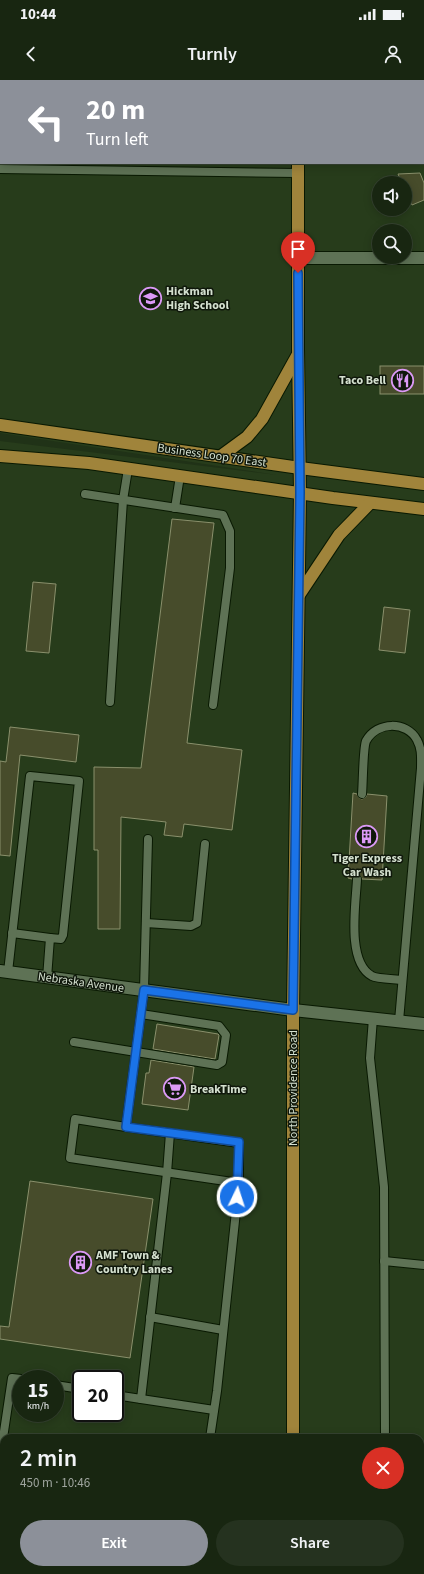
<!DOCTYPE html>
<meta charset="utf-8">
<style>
:root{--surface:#182611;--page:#25321f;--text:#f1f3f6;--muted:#9fa59f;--line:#364331;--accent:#8c9099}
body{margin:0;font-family:"Source Sans 3",sans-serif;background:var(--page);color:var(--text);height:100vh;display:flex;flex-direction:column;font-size:15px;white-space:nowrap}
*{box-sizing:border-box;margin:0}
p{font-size:13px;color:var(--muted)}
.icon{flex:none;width:22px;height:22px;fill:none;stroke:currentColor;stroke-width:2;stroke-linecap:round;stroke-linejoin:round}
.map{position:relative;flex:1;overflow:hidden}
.panel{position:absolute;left:0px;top:1354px;width:424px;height:140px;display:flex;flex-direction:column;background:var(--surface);border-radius:12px 12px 0 0;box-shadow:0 2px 10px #0003,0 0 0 1px var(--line)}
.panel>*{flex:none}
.banner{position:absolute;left:0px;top:0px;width:424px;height:84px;box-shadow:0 2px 10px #0003,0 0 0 1px var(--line);background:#8c9099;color:#fff;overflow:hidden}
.fabs{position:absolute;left:372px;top:96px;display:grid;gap:8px}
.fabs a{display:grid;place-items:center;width:40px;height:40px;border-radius:50%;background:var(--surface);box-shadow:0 2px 10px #0003,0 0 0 1px var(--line);font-size:20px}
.speed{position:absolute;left:12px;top:1290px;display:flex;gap:8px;font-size:20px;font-weight:700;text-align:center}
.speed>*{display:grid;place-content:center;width:52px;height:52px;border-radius:50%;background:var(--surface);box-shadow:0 2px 10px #0003,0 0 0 1px var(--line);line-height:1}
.speed small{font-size:10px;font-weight:400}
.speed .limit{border:2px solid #111;border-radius:6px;background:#fff;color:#111}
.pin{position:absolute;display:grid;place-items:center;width:34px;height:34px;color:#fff;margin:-41px -17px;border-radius:50% 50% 50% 0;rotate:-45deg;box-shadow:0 0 4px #0007}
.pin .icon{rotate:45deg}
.me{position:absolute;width:44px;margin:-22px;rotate:4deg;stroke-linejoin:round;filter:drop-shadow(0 0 3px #0008)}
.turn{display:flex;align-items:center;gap:14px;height:84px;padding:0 20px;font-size:18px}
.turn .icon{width:52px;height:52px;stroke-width:2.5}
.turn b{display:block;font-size:28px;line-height:34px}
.round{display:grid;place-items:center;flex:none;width:42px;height:42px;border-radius:21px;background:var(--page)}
.head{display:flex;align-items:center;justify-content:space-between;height:68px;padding:0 20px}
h1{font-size:24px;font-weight:600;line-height:30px}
.primary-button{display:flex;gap:8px;margin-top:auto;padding:8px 20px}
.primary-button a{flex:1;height:46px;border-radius:24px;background:var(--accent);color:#fff;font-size:16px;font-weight:600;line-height:46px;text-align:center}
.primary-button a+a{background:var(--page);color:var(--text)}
.status{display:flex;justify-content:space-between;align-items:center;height:28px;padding:0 20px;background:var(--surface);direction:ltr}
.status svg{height:11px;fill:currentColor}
header{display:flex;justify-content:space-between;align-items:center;height:52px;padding:0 20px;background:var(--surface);font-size:18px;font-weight:600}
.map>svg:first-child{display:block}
</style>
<div class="status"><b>10:44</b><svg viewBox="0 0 49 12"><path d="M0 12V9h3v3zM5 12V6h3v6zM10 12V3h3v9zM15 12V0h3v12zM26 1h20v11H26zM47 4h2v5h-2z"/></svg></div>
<header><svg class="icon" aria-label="back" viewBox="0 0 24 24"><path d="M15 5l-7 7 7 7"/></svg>Turnly<svg class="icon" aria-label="person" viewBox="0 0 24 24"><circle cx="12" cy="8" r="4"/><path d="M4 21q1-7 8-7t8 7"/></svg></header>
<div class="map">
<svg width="424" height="1494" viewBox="0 0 424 1494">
<rect width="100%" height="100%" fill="#203217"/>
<!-- built -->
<path fill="#273c1b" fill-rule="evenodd" d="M0 0H424V1494H153L129 1490H420V1358H4V1470L0 1469V361L277 395 0 353ZM1 1H423V83H1ZM379 103H405V129H379ZM379 151H405V177H379ZM21 1299H55V1333H21ZM81 1299H115V1333H81Z"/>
<!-- building -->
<g fill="#474c2b" stroke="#8a906c">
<path d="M420 93 424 103V120L412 125 405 109V103H402L398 94Z"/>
<rect x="380" y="286" width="44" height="28"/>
<path d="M172 439 214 443 187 663 242 670 232 750 184 744 182 757 164 755 166 742 121 737 120 849H98V770H94V687L141 688Z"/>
<path d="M33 502 56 504 49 573 26 571Z"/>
<path d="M384 527 410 530 405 573 379 570Z"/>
<path d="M10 647 79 655 76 682 20 675 10 776 0 775V681L6 682Z"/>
<path d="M353 713 357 714 359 718 362 719 366 717 367 714 387 716 382 800 362 799 360 795 357 794 353 796 352 799 348 798Z"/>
<path d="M157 944 218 954 219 955 215 979 153 969Z"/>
<path d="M151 980 194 987 188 1030 142 1024 146 993H149Z"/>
<path d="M30 1101 153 1119 130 1278 0 1259V1246L9 1247Z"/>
</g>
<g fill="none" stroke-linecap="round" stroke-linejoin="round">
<defs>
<g id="lane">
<path d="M339 1V0"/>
<path d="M423 49H424"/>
<path d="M0 89 298 93"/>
<path d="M85 414 223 435 230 451V488L213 625"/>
<path d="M175 428 180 396"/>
<path d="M110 622 123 420 128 389"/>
<path d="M362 714C363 704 363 668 366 661 377 641 407 641 417 660 422 669 421 678 421 688L399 941"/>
<path d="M148 759 144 910 126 1047 239 1063V1103L217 1311 210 1358"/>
<path d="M357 799C356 823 346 882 372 896 377 899 395 899 402 900"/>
<path d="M146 843 191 846 197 843 205 764"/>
<path d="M12 853 50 858"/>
<path d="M8 892 30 696 79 701 63 855 61 859 50 858 47 898"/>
<path d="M373 938 370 978 384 1107 385 1358"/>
<path d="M74 962 217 985 222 982 226 955 219 946 141 934"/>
<path d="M126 1047 75 1039 70 1078 239 1103"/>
<path d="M384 1181 424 1185"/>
<path d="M150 1237 223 1250"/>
<path d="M55 1305 81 1309"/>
<path d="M115 1315 141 1319 167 1093 170 1053"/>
<path d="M141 1319 214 1330"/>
<path d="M4 1366 2 1365 12 1298 21 1299"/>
<path d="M386 1490 387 1494"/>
</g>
<g id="street">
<path d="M298 178H424"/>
<path d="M0 891 293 930 424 944"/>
</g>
<g id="primary">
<path d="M300 1V0"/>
<path d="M0 345 300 388 424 404"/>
<path d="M0 376 89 383 333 418 424 429"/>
<path d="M221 376 247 357 262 339 297 276"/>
<path d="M299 515 339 455 370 423"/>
<path d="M293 1358V930L300 413 298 269V83"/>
<path d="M301 1490 303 1494"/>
<path d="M283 1494 285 1490"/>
</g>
</defs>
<!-- lane casing -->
<use href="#lane" stroke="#091902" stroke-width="10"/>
<!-- street casing -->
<use href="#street" stroke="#091902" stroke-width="14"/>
<!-- primary casing -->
<use href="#primary" stroke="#091902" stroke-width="14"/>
<!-- lane -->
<use href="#lane" stroke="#5e7255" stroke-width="8"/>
<!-- street -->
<use href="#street" stroke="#5e7255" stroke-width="12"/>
<!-- primary -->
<use href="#primary" stroke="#a0843b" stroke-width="12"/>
</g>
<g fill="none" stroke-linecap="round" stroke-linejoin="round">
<defs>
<path id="route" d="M237 1117 239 1062 126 1047 144 910 293 930 300 413 298 193"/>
</defs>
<!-- route casing -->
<use href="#route" stroke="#114b97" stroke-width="10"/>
<!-- route -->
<use href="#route" stroke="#1a73e8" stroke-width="7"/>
</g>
<!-- icons -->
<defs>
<symbol id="school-ring" viewBox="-11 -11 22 22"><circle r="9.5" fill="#0f170b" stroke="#db99f6" stroke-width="1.5"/><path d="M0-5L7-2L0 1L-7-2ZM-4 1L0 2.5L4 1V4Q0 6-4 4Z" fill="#db99f6"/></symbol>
<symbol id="restaurant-ring" viewBox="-11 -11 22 22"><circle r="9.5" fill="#0f170b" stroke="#db99f6" stroke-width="1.5"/><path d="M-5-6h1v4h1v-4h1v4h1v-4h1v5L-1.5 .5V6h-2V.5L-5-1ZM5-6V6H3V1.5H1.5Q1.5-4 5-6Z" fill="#db99f6"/></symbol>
<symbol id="building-ring" viewBox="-11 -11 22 22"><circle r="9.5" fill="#0f170b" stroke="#db99f6" stroke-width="1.5"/><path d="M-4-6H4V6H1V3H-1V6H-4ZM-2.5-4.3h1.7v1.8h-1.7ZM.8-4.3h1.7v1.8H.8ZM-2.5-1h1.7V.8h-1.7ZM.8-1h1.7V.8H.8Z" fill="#db99f6"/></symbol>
<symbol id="supermarket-ring" viewBox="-11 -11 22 22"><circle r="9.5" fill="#0f170b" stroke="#db99f6" stroke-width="1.5"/><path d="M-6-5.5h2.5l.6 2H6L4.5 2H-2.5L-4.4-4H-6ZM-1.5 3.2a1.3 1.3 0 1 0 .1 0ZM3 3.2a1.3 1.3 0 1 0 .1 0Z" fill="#db99f6"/></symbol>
</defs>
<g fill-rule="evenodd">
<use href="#school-ring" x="138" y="206" width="25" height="25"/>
<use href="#restaurant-ring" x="390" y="288" width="25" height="25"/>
<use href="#building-ring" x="354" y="744" width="25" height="25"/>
<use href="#supermarket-ring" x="162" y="996" width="25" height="25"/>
<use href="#building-ring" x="68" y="1170" width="25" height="25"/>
</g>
<g text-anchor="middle" stroke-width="3" stroke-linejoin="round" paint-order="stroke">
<!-- poi labels -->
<g font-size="12" font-weight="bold" fill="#d4e0cf" stroke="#0f170b" text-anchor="start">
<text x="166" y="215">Hickman<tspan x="166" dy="14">High School</tspan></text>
<text x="386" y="304" text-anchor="end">Taco Bell</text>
<text x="367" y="782" text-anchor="middle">Tiger Express<tspan x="367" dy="14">Car Wash</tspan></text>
<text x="190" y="1013">BreakTime</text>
<text x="96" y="1179">AMF Town &amp;<tspan x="96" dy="14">Country Lanes</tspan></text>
</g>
<!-- street labels -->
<g font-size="12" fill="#d4e0cf" stroke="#0f170b">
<text transform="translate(212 375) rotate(8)" y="4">Business Loop 70 East</text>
<text transform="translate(81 902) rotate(8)" y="4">Nebraska Avenue</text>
<text transform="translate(293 1008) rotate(-90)" y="4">North Providence Road</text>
</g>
</g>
</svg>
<div class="fabs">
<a><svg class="icon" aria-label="sound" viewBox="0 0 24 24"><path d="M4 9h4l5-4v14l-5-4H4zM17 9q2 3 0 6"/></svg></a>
<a><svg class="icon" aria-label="search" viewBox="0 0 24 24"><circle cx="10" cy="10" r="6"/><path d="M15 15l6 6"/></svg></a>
</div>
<div class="speed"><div>15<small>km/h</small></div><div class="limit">20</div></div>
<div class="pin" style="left:298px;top:193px;background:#d93025"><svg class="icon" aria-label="arrive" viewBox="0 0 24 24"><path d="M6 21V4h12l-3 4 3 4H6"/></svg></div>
<svg class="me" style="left:237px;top:1117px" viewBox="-20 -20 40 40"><circle r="17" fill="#1a73e8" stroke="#fff" stroke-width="3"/><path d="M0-11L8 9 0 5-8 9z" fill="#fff"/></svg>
<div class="banner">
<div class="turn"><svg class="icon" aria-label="left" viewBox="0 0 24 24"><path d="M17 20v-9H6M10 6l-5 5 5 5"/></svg><div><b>20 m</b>Turn left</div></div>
</div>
<section class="panel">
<div class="head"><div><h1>2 min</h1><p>450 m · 10:46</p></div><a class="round" style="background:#d93025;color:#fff"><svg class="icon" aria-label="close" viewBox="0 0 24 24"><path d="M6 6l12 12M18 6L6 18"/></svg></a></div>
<div class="primary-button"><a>Exit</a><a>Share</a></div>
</section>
</div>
